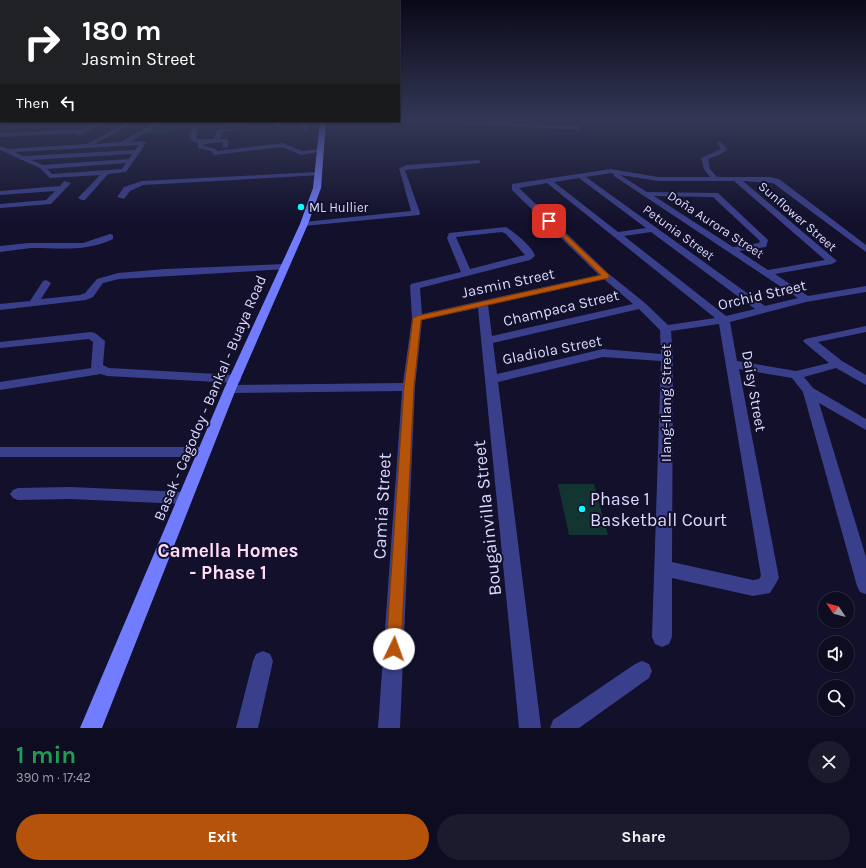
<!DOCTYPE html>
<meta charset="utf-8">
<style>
:root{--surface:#0e0c20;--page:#1c1a2d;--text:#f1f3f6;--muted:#9b9ba5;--line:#2e2c3e;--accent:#b45309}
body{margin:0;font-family:Karla,sans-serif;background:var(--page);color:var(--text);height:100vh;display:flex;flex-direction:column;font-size:15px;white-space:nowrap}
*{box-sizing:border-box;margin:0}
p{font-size:13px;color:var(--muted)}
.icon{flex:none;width:22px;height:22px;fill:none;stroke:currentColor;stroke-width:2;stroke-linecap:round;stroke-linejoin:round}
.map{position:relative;height:728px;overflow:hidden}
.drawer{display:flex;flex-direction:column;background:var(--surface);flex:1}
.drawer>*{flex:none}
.hud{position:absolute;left:0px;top:0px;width:400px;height:122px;box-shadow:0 1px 3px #0004,0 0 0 1px var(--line);background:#202124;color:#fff;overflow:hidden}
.needle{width:26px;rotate:305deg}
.tools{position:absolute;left:818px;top:592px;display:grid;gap:8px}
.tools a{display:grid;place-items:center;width:36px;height:36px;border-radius:50%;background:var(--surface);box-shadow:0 1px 3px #0004,0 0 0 1px var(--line);font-size:20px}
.pin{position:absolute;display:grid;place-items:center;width:34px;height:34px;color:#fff;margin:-17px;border-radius:8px;box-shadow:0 2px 6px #0006}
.me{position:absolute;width:44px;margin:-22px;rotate:3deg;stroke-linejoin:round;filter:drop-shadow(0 0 3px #0008)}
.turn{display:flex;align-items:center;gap:14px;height:84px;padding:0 16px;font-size:18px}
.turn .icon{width:52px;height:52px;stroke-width:2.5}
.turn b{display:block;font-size:28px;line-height:34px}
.then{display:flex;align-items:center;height:38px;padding:0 16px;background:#0003;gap:8px;font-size:15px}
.round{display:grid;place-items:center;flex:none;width:42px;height:42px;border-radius:21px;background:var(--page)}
.overview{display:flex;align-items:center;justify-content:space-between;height:68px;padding:0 16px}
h1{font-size:24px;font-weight:700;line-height:30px;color:#1e9e55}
.cta{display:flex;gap:8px;margin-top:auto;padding:8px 16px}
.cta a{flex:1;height:46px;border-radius:24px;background:var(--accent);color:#fff;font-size:16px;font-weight:700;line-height:46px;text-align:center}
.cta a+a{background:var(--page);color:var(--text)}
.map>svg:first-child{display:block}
</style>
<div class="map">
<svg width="866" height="728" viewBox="0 0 866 728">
<rect width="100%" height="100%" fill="#12102b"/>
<!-- green -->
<g fill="#133531">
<path d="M155 126 181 128 167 135 143 133Z"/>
<path d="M558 484H594L608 535H569Z"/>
</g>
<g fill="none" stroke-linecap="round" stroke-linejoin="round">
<!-- street -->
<g fill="#3a3f8b" fill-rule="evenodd">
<path d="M66 121H107L78 136 76 133 0 137V133L83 129 93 124H68Z"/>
<path d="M129 121H136L95 144 121 142 157 121H164L130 142 143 141 146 143 126 172 108 174 85 200H82L78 198 100 175 50 178 40 168 0 150V146L8 149 87 144ZM139 145 135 150 23 156 15 152ZM132 154 129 159 43 165 31 160ZM126 163 122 169 52 174 47 169Z"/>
<path d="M179 121H200L201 122 198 124Z"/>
<path d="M245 121H251L249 125 227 127 224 125Z"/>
<path d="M274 121H280L281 127H277Z"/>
<path d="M299 121H305L309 131H305Z"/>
<path d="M333 121H404L405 122 402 124 336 123Z"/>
<path d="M408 121 509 122 578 126 581 128 578 130 504 126 406 124Z"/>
<path d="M195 125 198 127 196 139H214L217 130 238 128V130L222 132 220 139H226L229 141 227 148 222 147 223 142 204 144 203 146 216 149 217 151 283 143 302 151 320 149 323 151 301 155 282 147 214 155 211 151 198 148V143L190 140C189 135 190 127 195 125Z"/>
<path d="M720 141 727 149C722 155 715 156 708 159L710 169 717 177H770L779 179 866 245V252L773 183 743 181 837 261 832 264 775 274 808 296 866 286V292L806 302 730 322 737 361 796 371 829 363 805 343 803 341 805 339 866 326V332L818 342 842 361 866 375V385L836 368 804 377 813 388 866 419V430L819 403 866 557V594L860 592 857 586 803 392 792 378 739 369 779 578 770 593 753 596 672 578V637L669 644 662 647 655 644 652 637 661 361 603 357 498 382 541 728H519L478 308 422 320 415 387 400 728H378L402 391 230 393 226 392 224 389 226 386 230 385 403 383 412 318 410 286 411 284 461 272 447 238 449 233 506 227C513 231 534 248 535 256L530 260 420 288 422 314 599 275 512 190V184L611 169 658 177H710L704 169 701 158 721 149 717 143ZM611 173 614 174V176L798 298 765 306 586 177ZM620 175 658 181H734L825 260 768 270 739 251 766 247 768 240 718 193 647 192ZM579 178 646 228 618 232 554 182ZM547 183 715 318 668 325 645 303 609 274 519 188ZM654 196 713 197 760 241 759 243 733 247ZM502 232 506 234 525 255 470 269 456 237ZM651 232 755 309 726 316 624 236ZM604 279 633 304 492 336 488 305ZM639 309 660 330 661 354 603 349 497 374 493 343ZM719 324 761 576 759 579 753 580 672 562 673 358 671 331Z"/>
<path d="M478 160 480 161V163L405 170 420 213 419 215 304 226 300 224 304 222 411 211 399 168 407 165Z"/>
<path d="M319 172 321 173V175L143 185 130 191 124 199 117 197 124 187 142 181Z"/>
<path d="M64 181 71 183 51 204 0 208V204L46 200 55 191 0 195V191L60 186Z"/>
<path d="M110 234 113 235V239C86 252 60 248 31 248 21 249 10 251 0 252V246L28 243H83Z"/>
<path d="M285 264 288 265V269L119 279 103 283 93 297 86 300 0 310V304L30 301 43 281 46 280 51 283 41 299 80 295 85 293 97 279 118 273 165 269Z"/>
<path d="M91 332 95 333 105 341 103 365 109 368 235 375 239 376 241 379 239 382 235 383 107 376 101 374 0 390V382L91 368 93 342 89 339 0 348V342Z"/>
<path d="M0 447H203L208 448 210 452 208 456 203 457H0Z"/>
<path d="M70 487 184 492 190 493 192 498 190 503 184 504 70 499 18 500 13 498 10 494 13 490 18 488Z"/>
<path d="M263 651 270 654 273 661 258 728H236L253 661 256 654Z"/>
<path d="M642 661 649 664 652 671 649 678 579 728H550L553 720 635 664Z"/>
</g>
<!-- secondary -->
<path fill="#717cff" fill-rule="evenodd" d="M320 121H326L321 188 308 224 236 389 102 728H80L224 389 300 224 313 188Z"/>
</g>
<!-- sky -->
<linearGradient id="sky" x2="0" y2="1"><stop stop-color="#0a0918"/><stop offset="0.54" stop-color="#333755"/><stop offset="1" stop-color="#333755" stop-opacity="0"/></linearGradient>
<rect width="866" height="223" fill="url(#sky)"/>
<!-- route -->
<path fill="#b45309" stroke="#753606" d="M549 219 609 275V278L421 320 414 387 401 649 399 654 394 656 389 654 386 649 404 387 413 318 417 316 601 275 547 222V220Z"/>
<!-- markers -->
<g fill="#06ffff" stroke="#12102b" stroke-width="1.5">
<circle cx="301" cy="207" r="4"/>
<circle cx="582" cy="509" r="4"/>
</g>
<g text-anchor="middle" stroke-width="4" stroke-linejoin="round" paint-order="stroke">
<!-- far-poi labels -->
<g font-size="13" fill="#dbdaff" stroke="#12102b" text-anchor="start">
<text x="309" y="212">ML Hullier</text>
</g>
<!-- far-street labels -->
<g font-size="13" fill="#dbdaff" stroke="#12102b">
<text transform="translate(798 216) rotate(41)" y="5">Sunflower Street</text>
<text transform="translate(716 224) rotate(33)" y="5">Doña Aurora Street</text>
<text transform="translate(679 232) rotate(36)" y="5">Petunia Street</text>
</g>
<!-- street labels -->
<g font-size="15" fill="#dbdaff" stroke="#12102b">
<text transform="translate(508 283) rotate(-12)" y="5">Jasmin Street</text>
<text transform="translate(762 295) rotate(-13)" y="5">Orchid Street</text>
<text transform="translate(561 308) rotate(-13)" y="5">Champaca Street</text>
<text transform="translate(552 350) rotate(-11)" y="5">Gladiola Street</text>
<text transform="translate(754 391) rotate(80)" y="5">Daisy Street</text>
<text transform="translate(210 398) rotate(-67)" y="5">Basak - Cagodoy - Bankal - Buaya Road</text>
<text transform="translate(666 403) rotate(-90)" y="5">Ilang-Ilang Street</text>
</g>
<!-- near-poi labels -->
<g font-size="18" fill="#dbdaff" stroke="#12102b" text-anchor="start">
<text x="590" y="505">Phase 1<tspan x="590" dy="21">Basketball Court</tspan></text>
</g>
<!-- near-street labels -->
<g font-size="18" fill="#dbdaff" stroke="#12102b">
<text transform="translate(382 506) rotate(-87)" y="6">Camia Street</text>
<text transform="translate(487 518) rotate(-96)" y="6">Bougainvilla Street</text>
</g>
<!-- near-neighbourhood labels -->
<g font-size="19" font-weight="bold" fill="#ffdcf6" stroke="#12102b">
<text x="228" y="557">Camella Homes<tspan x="228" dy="22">- Phase 1</tspan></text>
</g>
</g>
</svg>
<div class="tools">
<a><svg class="needle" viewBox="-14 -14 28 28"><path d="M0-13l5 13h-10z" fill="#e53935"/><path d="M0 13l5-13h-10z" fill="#9b9ba5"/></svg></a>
<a><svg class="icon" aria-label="sound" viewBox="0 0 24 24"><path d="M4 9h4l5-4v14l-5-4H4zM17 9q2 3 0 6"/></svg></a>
<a><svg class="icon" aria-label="search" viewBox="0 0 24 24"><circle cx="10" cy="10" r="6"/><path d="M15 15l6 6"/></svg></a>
</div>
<div class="pin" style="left:549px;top:221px;background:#d93025"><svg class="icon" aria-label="arrive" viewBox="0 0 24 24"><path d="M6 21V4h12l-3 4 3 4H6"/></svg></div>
<svg class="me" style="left:394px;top:649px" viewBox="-20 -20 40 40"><circle r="19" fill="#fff"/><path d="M0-13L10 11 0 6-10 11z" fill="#b45309"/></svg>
<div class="hud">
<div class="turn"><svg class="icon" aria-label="right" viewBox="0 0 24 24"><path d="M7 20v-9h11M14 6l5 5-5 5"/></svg><div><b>180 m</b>Jasmin Street</div></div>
<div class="then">Then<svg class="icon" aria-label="left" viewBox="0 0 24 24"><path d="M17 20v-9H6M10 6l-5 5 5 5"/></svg></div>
</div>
</div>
<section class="drawer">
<div class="overview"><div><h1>1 min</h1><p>390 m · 17:42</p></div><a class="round"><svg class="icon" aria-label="close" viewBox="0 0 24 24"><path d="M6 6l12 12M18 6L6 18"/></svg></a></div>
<div class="cta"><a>Exit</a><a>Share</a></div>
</section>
